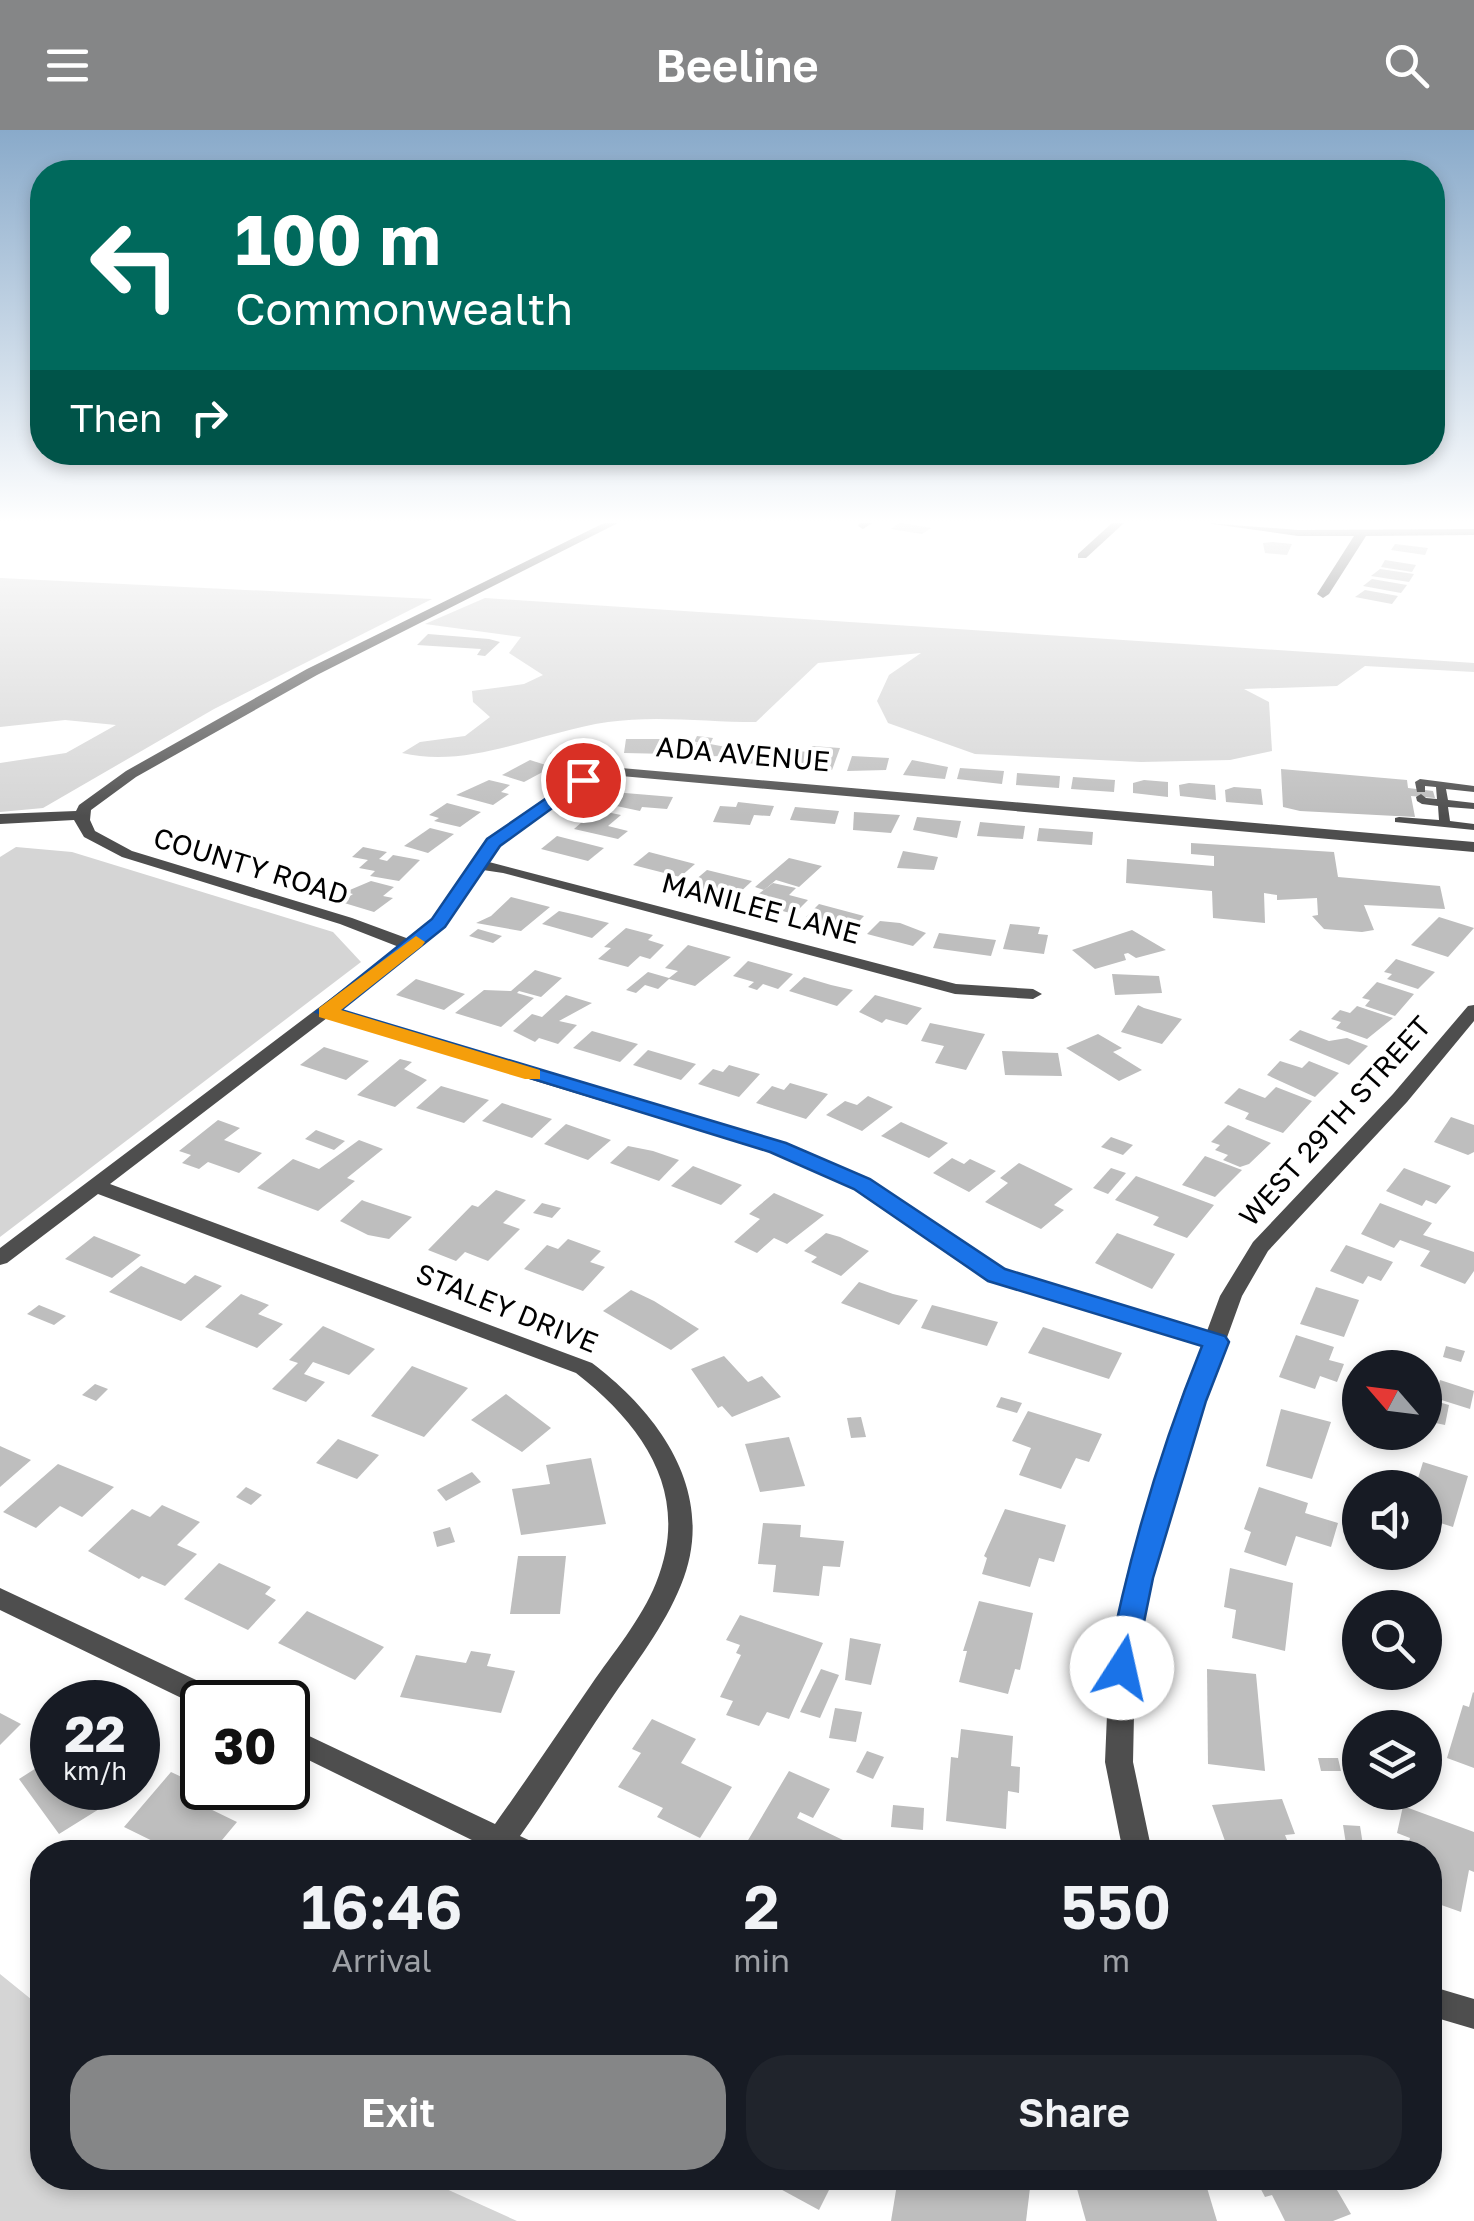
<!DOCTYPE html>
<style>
:root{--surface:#171b24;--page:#20242c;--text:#f1f3f6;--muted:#9ea1a6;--accent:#858687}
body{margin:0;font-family:"Golos Text",sans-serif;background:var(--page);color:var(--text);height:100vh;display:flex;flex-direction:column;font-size:38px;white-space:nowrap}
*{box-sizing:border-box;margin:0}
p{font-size:32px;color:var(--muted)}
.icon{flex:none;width:55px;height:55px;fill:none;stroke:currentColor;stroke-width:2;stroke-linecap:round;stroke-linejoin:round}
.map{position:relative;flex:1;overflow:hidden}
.panel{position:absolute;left:30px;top:1710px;width:1412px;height:350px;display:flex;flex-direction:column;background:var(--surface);border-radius:40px;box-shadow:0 5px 15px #0003}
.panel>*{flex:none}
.hud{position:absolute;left:30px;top:30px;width:1415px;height:305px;border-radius:40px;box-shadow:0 5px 15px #0003;background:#00695c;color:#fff;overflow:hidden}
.needle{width:65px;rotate:298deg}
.tools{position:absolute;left:1342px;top:1220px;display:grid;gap:20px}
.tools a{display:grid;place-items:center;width:100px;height:100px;border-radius:50%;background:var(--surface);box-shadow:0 5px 15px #0003;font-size:50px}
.speed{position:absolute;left:30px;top:1550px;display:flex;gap:20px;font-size:50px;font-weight:700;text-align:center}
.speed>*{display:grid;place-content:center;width:130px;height:130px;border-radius:50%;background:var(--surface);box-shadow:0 5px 15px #0003;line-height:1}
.speed small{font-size:25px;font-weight:400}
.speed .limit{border:5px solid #111;border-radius:15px;background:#fff;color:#111}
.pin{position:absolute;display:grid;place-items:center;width:85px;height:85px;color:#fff;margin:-42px;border:5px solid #fff;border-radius:50%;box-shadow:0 2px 10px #0007}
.me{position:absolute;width:110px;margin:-55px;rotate:10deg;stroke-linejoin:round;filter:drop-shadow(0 0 8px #0008)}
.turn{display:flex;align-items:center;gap:35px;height:210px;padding:0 40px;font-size:45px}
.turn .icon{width:130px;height:130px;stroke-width:2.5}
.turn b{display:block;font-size:70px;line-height:85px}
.then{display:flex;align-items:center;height:95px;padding:0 40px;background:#0003;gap:20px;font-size:38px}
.eta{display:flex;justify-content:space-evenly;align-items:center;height:170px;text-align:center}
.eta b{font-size:60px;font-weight:600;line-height:70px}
.action{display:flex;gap:20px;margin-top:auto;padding:20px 40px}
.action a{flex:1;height:115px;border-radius:40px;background:var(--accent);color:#fff;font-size:40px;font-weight:600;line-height:115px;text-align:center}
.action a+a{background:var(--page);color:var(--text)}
header{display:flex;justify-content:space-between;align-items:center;height:130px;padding:0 40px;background:var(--accent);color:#fff;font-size:45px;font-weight:600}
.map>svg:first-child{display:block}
</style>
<header><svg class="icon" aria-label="menu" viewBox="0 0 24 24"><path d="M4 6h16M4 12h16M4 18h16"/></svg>Beeline<svg class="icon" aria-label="search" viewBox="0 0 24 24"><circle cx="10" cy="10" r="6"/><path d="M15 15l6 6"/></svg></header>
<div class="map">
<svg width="1474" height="2091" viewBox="0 0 1474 2091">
<rect width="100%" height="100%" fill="#fff"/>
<!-- green -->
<g fill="#d5d5d5">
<path d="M0 448 432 469 214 579 43 678 0 682V633L66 623 116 595 65 590 0 597Z"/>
<path d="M485 468 1474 533V542L1365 536 1337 556 1244 559 1269 572 1272 621 1230 630 1141 632 975 624 888 593 877 571 889 545 921 523 818 533 756 592C708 592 655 585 608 592 539 602 471 639 402 623L420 612 465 606 490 587 473 572 472 561 524 554 543 545 509 523 521 507 425 494Z"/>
<path d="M16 717 72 722 333 802 361 832 0 1107V727Z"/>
<path d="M0 1844 42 1878V2048H422L517 2091H0Z"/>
</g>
<!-- building -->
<g fill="#bebebe">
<path d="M899 393H902L931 398 922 404 891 399Z"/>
<path d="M1263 413 1273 412 1292 414 1287 425 1265 423Z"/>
<path d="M1395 414 1428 418 1425 425 1391 420Z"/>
<path d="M1385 430 1416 435 1412 442 1381 437Z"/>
<path d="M1380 439 1414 444 1409 452 1371 446Z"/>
<path d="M1372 449 1407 455 1401 463 1363 456Z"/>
<path d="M1365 460 1398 466 1392 474 1355 467Z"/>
<path d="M428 504 489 509 500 512 485 526 477 525 481 519 417 515Z"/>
<path d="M697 606 713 608 710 614 726 617 721 626 683 627 690 614 703 613 694 612Z"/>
<path d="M626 609H672L670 624 624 623Z"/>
<path d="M596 613 607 623 561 633 550 623Z"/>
<path d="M812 616 840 618 832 640 789 636 796 621 810 622Z"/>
<path d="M736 620 777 623 772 635 731 632Z"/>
<path d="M852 626 889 628 886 640 847 641Z"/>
<path d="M530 630 552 637 524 652 502 645Z"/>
<path d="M912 630 948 637 945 649 903 645Z"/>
<path d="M960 638 1004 641 1002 654 957 649Z"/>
<path d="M1281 639 1407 650 1408 658 1433 661 1435 668 1411 666 1415 687 1300 681 1283 677Z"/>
<path d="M1017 643 1060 646 1059 658 1016 655Z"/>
<path d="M1073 647 1115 650 1114 662 1071 659Z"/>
<path d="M489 650 510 655 501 662 509 664 493 675 456 665Z"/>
<path d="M1144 650 1168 652V667L1133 663V653Z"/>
<path d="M1189 653 1215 655 1216 670 1180 666 1179 655Z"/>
<path d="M1234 657 1261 659 1263 675 1226 672 1225 660Z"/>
<path d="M613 662 673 667 667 679 642 677 640 681 607 674Z"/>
<path d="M738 672 774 676 770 686 754 685 750 695 713 692 720 676 736 677Z"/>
<path d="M447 673 481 682 460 697 434 691 439 688 429 685Z"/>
<path d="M582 677 621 685 608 696 628 701 618 709 574 699 590 685 577 682Z"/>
<path d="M795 677 839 681 835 694 790 690Z"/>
<path d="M854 682 900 685 891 703 853 700Z"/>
<path d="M917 687 961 691 957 708 913 700Z"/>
<path d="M980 692 1025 696 1023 709 977 706Z"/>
<path d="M430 698 454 704 428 723 404 716Z"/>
<path d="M1039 698 1093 702 1092 715 1037 711Z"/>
<path d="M557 706 604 718 588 731 541 719Z"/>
<path d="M1191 713 1334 722 1338 747 1440 756 1445 779 1364 775 1374 800 1362 802 1324 799 1312 786 1318 785 1317 768 1277 770V765L1264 763 1265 793 1213 788 1212 761 1126 753 1127 729 1214 736V726L1191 724Z"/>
<path d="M363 717 387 722 379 729 387 731 393 725 420 730 399 751 370 746 375 741 359 738 368 730 352 727Z"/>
<path d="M903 721 938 727 934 740 897 738Z"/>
<path d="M649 722 695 734 680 747 633 735Z"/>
<path d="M789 728 822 736 799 757 776 750 764 760 755 757Z"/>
<path d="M707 740 752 751 737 765 688 756Z"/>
<path d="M371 751 394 757 383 766 393 768 374 782 341 772 353 764 345 762Z"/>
<path d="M773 753 796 758 789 765 808 770 794 784 748 772Z"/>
<path d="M511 767 550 777 521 801 476 793 491 786Z"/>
<path d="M819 774 864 786 851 800 806 787Z"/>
<path d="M559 781 577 785 609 793 592 808 542 794Z"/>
<path d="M1439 787 1474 798 1448 827 1411 815Z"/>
<path d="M880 791 900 793 926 803 913 816 867 804Z"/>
<path d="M1010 794 1040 797 1038 804 1048 805 1044 824 1003 819Z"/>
<path d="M626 798 653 805 648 810 664 815 650 829 640 826 628 837 598 829 611 818 604 817Z"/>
<path d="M478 799 502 806 493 813 469 806Z"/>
<path d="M1132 800 1166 820 1136 828 1128 823 1124 824 1126 830 1095 839 1072 820Z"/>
<path d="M939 803 996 810 991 826 933 818Z"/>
<path d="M688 815 731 827 695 856 669 849 658 859 645 855 636 863 626 860 648 842 669 848 678 841 665 838Z"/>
<path d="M1396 829 1435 842 1418 859 1387 849 1392 844 1384 842Z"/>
<path d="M748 831 793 844 778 859 763 854 757 860 748 857 754 852 733 846Z"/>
<path d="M535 840 562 848 541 867 519 861 517 863 534 868 501 897 455 883 484 860 511 861Z"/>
<path d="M1112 844 1159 846 1162 863 1115 865Z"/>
<path d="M804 847 831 855 853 860 837 876 789 861Z"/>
<path d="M416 849 465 864 444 880 396 865Z"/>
<path d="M1377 852 1414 864 1395 886 1365 876 1370 870 1362 868Z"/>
<path d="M566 865 592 873 559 891 577 895 558 914 539 908 535 912 513 901 532 884 542 887Z"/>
<path d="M875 865 922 878 907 895 886 889 882 893 859 882Z"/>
<path d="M1138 875 1144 878 1182 889 1162 914 1121 902Z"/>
<path d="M1357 876 1393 888 1367 909 1336 898 1341 892 1331 889 1340 880 1350 883Z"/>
<path d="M930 893 985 904 966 940 935 933 944 916 921 911Z"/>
<path d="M1300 900 1329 911 1347 908 1368 916 1349 935 1289 910Z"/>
<path d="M592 901 638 914 620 932 573 918Z"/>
<path d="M1098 904 1122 918 1113 922 1142 940 1119 951 1066 918Z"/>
<path d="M324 917 369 931 346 950 300 935Z"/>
<path d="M648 920 696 934 681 950 633 935Z"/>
<path d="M1002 921 1058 923 1062 946 1005 945Z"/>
<path d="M400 929 412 932 404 939 427 950 395 977 357 965Z"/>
<path d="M1280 931 1302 938 1309 931 1339 943 1315 967 1267 945Z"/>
<path d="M729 935 760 944 739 967 698 954 713 939 723 942Z"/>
<path d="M790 953 828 964 806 989 756 973 772 956 784 960Z"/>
<path d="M441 956 489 970 464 993 416 978Z"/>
<path d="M1276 957 1312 971 1283 1003 1245 989 1249 983 1224 973 1239 958 1265 968Z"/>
<path d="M868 966 893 977 862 1001 826 985 845 971 857 975Z"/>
<path d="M502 973 552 989 532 1008 482 991Z"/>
<path d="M1451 987 1474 995V1022L1468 1025 1434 1012Z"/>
<path d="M218 990 240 998 224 1010 262 1023 239 1043 208 1032 199 1039 182 1033 191 1025 179 1021Z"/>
<path d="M901 992 948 1013 929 1028 881 1006Z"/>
<path d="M566 994 611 1010 588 1030 544 1014Z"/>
<path d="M1228 995 1271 1013 1249 1034 1240 1037 1223 1030 1228 1025 1215 1020 1220 1015 1211 1012Z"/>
<path d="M316 1000 345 1011 334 1020 305 1009Z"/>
<path d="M1111 1007 1133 1015 1123 1025 1101 1017Z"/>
<path d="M359 1010 383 1019 347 1048 355 1051 318 1081 257 1058 293 1029 319 1039Z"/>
<path d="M628 1016 653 1021 679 1030 659 1051 610 1033Z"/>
<path d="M1205 1026 1242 1040 1215 1067 1182 1055Z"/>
<path d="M952 1028 964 1034 970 1029 996 1041 969 1062 933 1043Z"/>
<path d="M1019 1033 1073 1059 1054 1075 1064 1080 1041 1099 985 1072 1008 1053 1000 1048Z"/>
<path d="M693 1036 742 1055 721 1075 671 1056Z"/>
<path d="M1111 1038 1126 1043 1108 1064 1093 1058Z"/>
<path d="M1404 1038 1451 1056 1436 1074 1426 1070 1422 1076 1386 1061Z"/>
<path d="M1136 1046 1214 1075 1187 1108 1153 1095 1159 1087 1115 1070Z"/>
<path d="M496 1060 526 1070 503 1093 520 1099 488 1131 465 1122 456 1131 428 1120 472 1075 478 1077Z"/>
<path d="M774 1063 824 1085 787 1114 774 1108 757 1123 734 1112 760 1089 749 1084Z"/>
<path d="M362 1070 364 1071 412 1087 389 1109 368 1105 340 1091Z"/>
<path d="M542 1073 561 1078 552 1088 533 1083Z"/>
<path d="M1380 1073 1432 1093 1423 1105 1474 1122V1141L1465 1154 1420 1136 1430 1121 1400 1110 1394 1118 1361 1104Z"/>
<path d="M826 1103 840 1107 869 1121 841 1146 811 1132 817 1127 804 1121Z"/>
<path d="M1117 1103 1175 1124 1152 1159 1095 1133Z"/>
<path d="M94 1106 141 1125 112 1148 65 1129Z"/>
<path d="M568 1109 601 1121 590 1132 605 1137 583 1161 524 1139 547 1115 558 1119Z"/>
<path d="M1346 1115 1393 1132 1381 1151 1368 1146 1363 1154 1330 1141Z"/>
<path d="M141 1136 185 1154 195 1145 222 1156 181 1191 109 1162Z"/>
<path d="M859 1152 893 1164 918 1170 899 1195 841 1173Z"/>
<path d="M1316 1157 1359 1170 1344 1207 1300 1194Z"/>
<path d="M631 1160 654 1171 699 1199 671 1220 603 1181Z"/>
<path d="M241 1164 269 1175 258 1184 283 1194 257 1218 205 1197Z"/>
<path d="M39 1175 66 1186 54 1195 27 1184Z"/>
<path d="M932 1175 998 1192 987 1216 921 1198Z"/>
<path d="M323 1196 375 1219 349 1245 313 1232 304 1244 325 1252 306 1272 272 1259 298 1233 289 1230Z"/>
<path d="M1043 1197 1122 1223 1109 1249 1028 1223Z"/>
<path d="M1296 1205 1334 1217 1329 1230 1344 1234 1337 1252 1320 1246 1315 1259 1279 1247Z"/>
<path d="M1446 1216 1465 1221 1461 1232 1443 1227Z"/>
<path d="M724 1226 748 1252 762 1246 781 1267 732 1287 722 1276 718 1278 691 1239Z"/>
<path d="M412 1236 468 1258 424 1307 371 1286Z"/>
<path d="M1440 1250 1474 1261 1470 1279 1435 1268Z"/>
<path d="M95 1254 108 1259 96 1271 82 1265Z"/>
<path d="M506 1264 551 1298 522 1322 471 1290Z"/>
<path d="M1001 1267 1022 1273 1017 1283 996 1277Z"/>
<path d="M1435 1271 1449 1275 1445 1295 1431 1292Z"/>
<path d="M1281 1279 1331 1292 1312 1349 1266 1336Z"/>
<path d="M1028 1281 1102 1304 1089 1332 1076 1328 1061 1359 1019 1345 1031 1318 1012 1311Z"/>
<path d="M861 1287 866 1307 851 1308 847 1288Z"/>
<path d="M789 1307 805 1356 760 1362 745 1314Z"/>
<path d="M338 1309 379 1325 357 1349 316 1333Z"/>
<path d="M0 1316 31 1330 0 1357Z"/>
<path d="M591 1328 606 1394 521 1405 512 1359 550 1354 546 1335Z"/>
<path d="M1423 1332 1468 1346 1453 1397 1425 1388V1358H1415Z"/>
<path d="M58 1334 114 1357 82 1387 60 1376 36 1398 3 1382Z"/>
<path d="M472 1342 481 1352 446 1371 437 1360Z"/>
<path d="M246 1357 262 1365 251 1375 236 1367Z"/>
<path d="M1259 1357 1308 1373 1305 1383 1338 1393 1331 1417 1296 1406 1286 1436 1244 1422 1251 1402 1244 1399Z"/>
<path d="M162 1375 200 1392 177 1415 197 1424 165 1456 142 1446 139 1449 88 1421 132 1379 150 1387Z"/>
<path d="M1005 1379 1066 1395 1054 1432 1039 1428 1030 1457 982 1444 987 1428 984 1426Z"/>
<path d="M763 1393 801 1395 800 1407 844 1411 840 1437 823 1436 819 1466 773 1462 776 1435 758 1434Z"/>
<path d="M450 1397 455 1412 437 1417 433 1402Z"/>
<path d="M518 1426H566L560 1484H510Z"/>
<path d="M219 1433 271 1457 265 1464 276 1470 248 1500 184 1469Z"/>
<path d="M1230 1438 1293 1453 1285 1521 1232 1508 1236 1480 1224 1477Z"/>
<path d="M979 1471 1033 1483 1020 1540 1015 1539 1008 1564 959 1552 967 1521H963Z"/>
<path d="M307 1481 384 1517 355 1550 278 1513Z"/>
<path d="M740 1485 823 1513 789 1589 767 1582 759 1596 726 1585 733 1571 720 1567 741 1525 736 1523 740 1515 726 1510Z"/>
<path d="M850 1508 881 1514 871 1555 845 1550Z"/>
<path d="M471 1521 491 1524 487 1536 515 1541 501 1583 400 1567 416 1525 466 1533Z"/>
<path d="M821 1539 839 1545 820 1588 800 1582Z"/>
<path d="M1207 1539 1256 1544 1265 1641 1208 1634Z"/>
<path d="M1473 1562 1474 1563V1638L1447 1628 1463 1575 1469 1577Z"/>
<path d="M835 1578 862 1582 856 1612 829 1608Z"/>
<path d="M0 1583 21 1594 0 1615Z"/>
<path d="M652 1589 696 1609 681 1633 732 1657 700 1708 657 1687 663 1678 618 1657 641 1623 632 1619Z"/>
<path d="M961 1599 1013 1606 1011 1636 1020 1637 1019 1663 1008 1661 1006 1699 946 1691 951 1627 958 1628Z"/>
<path d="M867 1621 884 1627 873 1649 856 1642Z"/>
<path d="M52 1628V1658H133L59 1704 19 1649Z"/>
<path d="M1318 1628H1338L1341 1641H1321Z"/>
<path d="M789 1641 830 1659 813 1688 800 1682 797 1688 868 1722H741Z"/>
<path d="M171 1642 216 1663 204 1676 237 1692 212 1722H175L124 1697Z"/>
<path d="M1282 1669 1295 1704 1285 1705 1292 1722H1229L1212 1675Z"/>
<path d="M893 1675 924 1678 923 1700 891 1697Z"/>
<path d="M1403 1676 1474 1702V1742L1469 1740 1461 1782 1430 1771V1722H1406L1410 1708 1397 1703Z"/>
<path d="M1343 1695 1360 1696 1363 1715 1346 1714Z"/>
<path d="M917 1713 953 1716 952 1722H917Z"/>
<path d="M760 2048H835L819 2080Z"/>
<path d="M898 2048H982L1030 2058 1026 2091H891Z"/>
<path d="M1074 2048H1204L1217 2091H1086Z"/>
<path d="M1255 2048H1330L1351 2084 1333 2091H1285L1272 2065 1265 2067Z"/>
</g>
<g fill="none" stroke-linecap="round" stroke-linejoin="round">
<!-- lane -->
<path fill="#4e4e4e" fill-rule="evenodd" d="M1420 649 1474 656V662L1446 659 1448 670 1474 673V679L1448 677 1450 691 1474 694V700L1395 692V688L1399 687 1439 690 1438 676 1422 674 1417 671 1416 667 1421 664 1426 668 1437 669 1436 657 1425 656V662H1417L1415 652Z"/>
<!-- street -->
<g fill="#4e4e4e" fill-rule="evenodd">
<path d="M604 393H618L317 545 136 647 91 680 90 690 95 701 132 721 352 788 409 809 433 790 489 710 578 647 621 638 1474 712V722L621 646 588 653 499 716 489 732 956 854 1033 859 1042 864 1033 869 955 864 503 743 483 740 445 796 338 880 785 1014 869 1050 1005 1140 1207 1201 1220 1166 1253 1112 1393 964 1468 876 1474 875V891L1407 972 1268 1121 1242 1166 1204 1271 1152 1448 1135 1537 1133 1632 1152 1722H1123L1105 1632 1109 1537 1126 1448 1180 1271 1202 1215 989 1150 855 1058 771 1022 327 888 110 1054 592 1233C661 1285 718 1365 681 1455 664 1497 635 1534 609 1572 579 1616 551 1662 520 1706L535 1713 539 1722H477L480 1714 288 1620V1596L495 1694C528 1648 559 1601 591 1555 613 1523 641 1490 656 1453 692 1364 644 1296 576 1243L98 1064 7 1133 0 1135V1118L399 817 340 794 122 727 84 707 74 690 0 694V684L76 681 79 675 126 641 307 539Z"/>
<path d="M860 393H872L863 399 858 396Z"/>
<path d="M1112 393H1124L1086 428H1078V424Z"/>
<path d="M1206 393 1298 400 1474 399V405L1366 406 1329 464 1323 468 1317 464 1354 406H1298Z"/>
<path d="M0 1458 226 1564 230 1572H202V1578L0 1480Z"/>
<path d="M1430 1856 1474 1869V1899L1430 1886Z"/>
</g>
</g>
<!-- sky -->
<linearGradient id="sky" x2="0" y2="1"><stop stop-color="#89aaca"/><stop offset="0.57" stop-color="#fff"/><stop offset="1" stop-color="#fff" stop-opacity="0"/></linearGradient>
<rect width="1474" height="686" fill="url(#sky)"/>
<!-- route -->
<path fill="#1a73e8" stroke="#114b97" stroke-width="2.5" d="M577 647 591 650 500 716 445 797 341 880 786 1013 870 1049 1005 1139 1225 1206 1229 1212 1206 1271 1153 1448 1133 1546 1122 1550 1111 1546 1107 1538C1128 1428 1160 1320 1202 1216L988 1151 854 1059 770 1022 316 882 432 789 487 709Z"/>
<!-- slow -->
<path fill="#f59e0b" d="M416 806 425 812 422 816 341 880 540 940V949H525L319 887V878Z"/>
<g text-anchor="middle" stroke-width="8" stroke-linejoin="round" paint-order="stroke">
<!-- street labels -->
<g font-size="28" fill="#000" stroke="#fff">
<text transform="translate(743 624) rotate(5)" y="10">ADA AVENUE</text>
<text transform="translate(251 736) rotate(17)" y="10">COUNTY ROAD</text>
<text transform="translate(761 778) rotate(15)" y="10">MANILEE LANE</text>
<text transform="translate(1335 991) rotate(-48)" y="10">WEST 29TH STREET</text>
<text transform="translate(507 1178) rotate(22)" y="10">STALEY DRIVE</text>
</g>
</g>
</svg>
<div class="tools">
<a><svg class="needle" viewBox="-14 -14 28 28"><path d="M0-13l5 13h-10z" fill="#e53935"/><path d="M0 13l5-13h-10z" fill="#9ea1a6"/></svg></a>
<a><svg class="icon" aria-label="sound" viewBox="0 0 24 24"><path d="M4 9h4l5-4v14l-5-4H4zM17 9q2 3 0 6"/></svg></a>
<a><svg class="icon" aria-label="search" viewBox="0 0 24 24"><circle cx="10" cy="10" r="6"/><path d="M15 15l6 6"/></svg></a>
<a><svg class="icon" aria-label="layers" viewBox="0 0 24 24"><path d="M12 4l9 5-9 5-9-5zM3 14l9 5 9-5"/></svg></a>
</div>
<div class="speed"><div>22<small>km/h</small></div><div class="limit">30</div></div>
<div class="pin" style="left:583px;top:650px;background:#d93025"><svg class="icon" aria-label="arrive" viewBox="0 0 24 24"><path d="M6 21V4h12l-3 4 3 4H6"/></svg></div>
<svg class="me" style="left:1122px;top:1538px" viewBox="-20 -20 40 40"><circle r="19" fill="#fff"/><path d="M0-13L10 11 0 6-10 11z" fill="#1a73e8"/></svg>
<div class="hud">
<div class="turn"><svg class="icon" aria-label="left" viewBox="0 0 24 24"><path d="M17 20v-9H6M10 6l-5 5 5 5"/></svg><div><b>100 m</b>Commonwealth</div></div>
<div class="then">Then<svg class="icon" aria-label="right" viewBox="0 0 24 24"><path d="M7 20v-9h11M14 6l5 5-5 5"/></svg></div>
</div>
<section class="panel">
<div class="eta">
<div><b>16:46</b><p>Arrival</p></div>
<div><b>2</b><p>min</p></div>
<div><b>550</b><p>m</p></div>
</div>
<div class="action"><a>Exit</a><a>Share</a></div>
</section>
</div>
